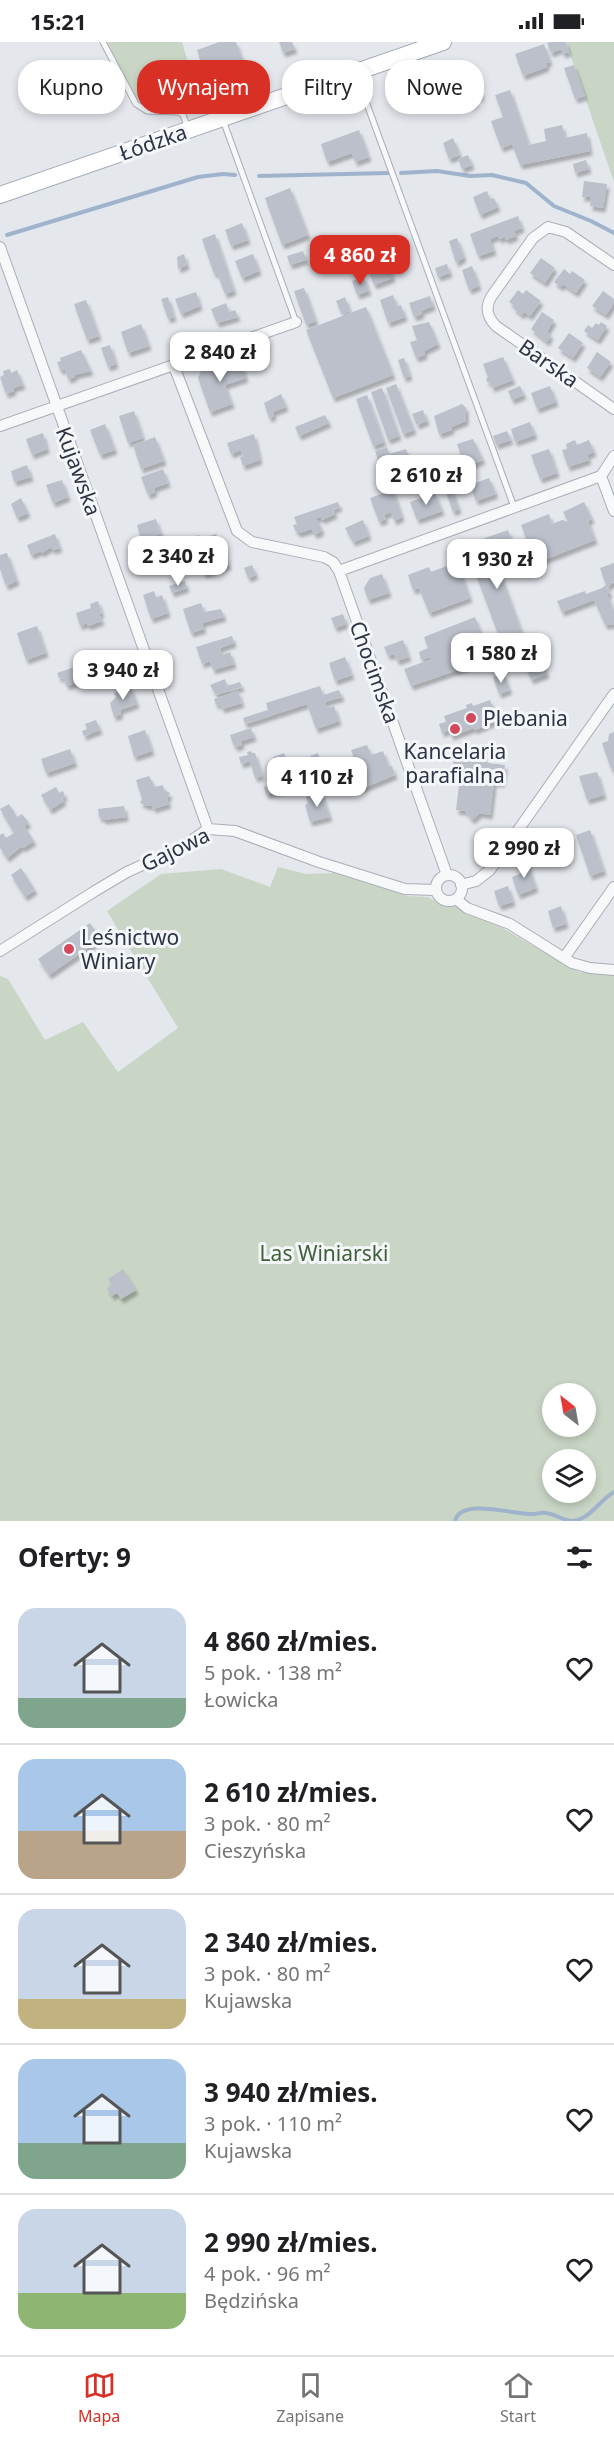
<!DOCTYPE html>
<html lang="pl">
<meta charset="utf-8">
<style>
:root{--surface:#fff;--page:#f6f6f6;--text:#202124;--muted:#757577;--line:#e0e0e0;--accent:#d93025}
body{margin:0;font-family:"Noto Sans",sans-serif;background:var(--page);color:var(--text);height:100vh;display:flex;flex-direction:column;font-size:22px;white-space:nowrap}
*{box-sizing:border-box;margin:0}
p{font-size:20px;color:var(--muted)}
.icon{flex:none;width:33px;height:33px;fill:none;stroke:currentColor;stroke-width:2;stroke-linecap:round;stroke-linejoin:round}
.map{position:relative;height:1479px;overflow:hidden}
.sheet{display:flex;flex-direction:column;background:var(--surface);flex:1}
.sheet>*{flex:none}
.banner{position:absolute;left:18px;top:18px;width:579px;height:54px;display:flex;gap:12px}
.needle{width:39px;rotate:329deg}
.tools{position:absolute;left:542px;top:1341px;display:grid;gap:12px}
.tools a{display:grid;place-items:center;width:54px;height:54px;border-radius:50%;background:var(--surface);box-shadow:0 3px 9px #0003;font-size:30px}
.price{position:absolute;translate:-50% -51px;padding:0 14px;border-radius:12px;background:#fff;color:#222;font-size:20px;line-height:39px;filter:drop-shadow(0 2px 3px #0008)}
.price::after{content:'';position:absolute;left:50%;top:36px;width:18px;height:14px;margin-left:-9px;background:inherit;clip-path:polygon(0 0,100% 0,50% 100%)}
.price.current{background:var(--accent);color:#fff}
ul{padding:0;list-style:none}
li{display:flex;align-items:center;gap:18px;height:150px;padding:0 18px}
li+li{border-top:2px solid var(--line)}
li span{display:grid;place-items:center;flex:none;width:168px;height:120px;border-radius:18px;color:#555}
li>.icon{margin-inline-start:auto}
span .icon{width:72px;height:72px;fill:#fffc;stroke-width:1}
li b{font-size:26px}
h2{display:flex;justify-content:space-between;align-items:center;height:72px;padding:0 18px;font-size:26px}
.chip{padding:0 21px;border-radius:24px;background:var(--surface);box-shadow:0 3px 9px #0003;font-size:21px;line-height:54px}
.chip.current{background:var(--accent);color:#fff}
.status{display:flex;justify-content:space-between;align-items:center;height:42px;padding:0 30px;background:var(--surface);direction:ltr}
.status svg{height:16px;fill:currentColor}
.tabs{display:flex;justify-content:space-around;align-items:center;height:84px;border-top:2px solid var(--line);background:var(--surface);font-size:16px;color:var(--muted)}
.tabs a{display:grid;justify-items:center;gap:3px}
.tabs .current{color:var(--accent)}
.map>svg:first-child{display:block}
.green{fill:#c9d6c5;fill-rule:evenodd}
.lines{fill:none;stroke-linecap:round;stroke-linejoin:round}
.stream{stroke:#9fb4cc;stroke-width:4}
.building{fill:#bbc0ca;filter:url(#shadow)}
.lane-casing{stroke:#a9aeb7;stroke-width:7}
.street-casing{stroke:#a9aeb7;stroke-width:12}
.primary-casing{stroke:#a3abb8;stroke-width:18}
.lane{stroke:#f7f8fa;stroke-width:5}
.street{stroke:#f7f8fa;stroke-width:10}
.primary{stroke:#fff;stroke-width:16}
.poi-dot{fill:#d1495b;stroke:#f4f6f9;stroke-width:2}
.labels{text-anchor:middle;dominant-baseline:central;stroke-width:6;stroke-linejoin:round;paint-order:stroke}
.street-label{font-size:21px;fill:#2b3445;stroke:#f4f6f9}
.poi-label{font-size:21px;fill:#2b3445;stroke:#f4f6f9;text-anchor:start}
.park-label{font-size:21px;fill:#3f6138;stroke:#f4f6f9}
</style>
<div class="status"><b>15:21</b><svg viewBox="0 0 49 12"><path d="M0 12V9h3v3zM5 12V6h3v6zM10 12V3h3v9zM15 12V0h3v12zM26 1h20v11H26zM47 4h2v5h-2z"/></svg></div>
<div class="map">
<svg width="614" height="1479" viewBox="0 0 614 1479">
<defs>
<filter id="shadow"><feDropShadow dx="2.5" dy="4.5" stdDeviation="1.5" flood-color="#0004"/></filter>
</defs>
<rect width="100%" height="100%" fill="#e4e7ec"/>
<!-- green -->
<path class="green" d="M106,0H182L195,43L183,47L184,56C167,64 152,70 136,56Z
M566,0H614V140Z
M278,825L306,832L334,831L408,854L428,855L441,863L458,865L467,871L492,880L579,930L614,933V1479H0V934L8,937L45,998L83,980L118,1030L178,986L107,869L161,832L221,827L270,845ZM552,1352H585V1384H552ZM552,1418H585V1450H552Z"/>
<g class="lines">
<!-- stream -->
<path class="stream" d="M401,131L437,129L470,134L492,133L526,141L554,164L591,179L614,191
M259,134L389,131
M7,193L198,135L223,132L235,133
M455,1479C461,1455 514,1473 533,1472C537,1472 541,1470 546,1471C556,1472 563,1479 573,1479C590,1477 600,1458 614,1450"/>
</g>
<!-- building -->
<path class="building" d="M219,0H236L242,17L204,30L197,8Z
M279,0H292L295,7L283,11Z
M550,0H566L569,10L563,12L561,7L551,11L547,1Z
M544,2L550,20L546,21L547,25L523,34L515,12Z
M574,23L585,54L575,57L564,26Z
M477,40L482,54L475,57L476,61L469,64L462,46Z
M510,48L529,103L546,99L544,87L562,83L565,96L587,91L590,109L520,123L512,102L501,106L491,79L503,75L495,53Z
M359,88L369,115L355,120L352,111L327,120L321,102Z
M453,96L460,113L449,117L443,101Z
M468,113L472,123L462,127L458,117Z
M586,118L589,127L575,131L573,122Z
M584,139L607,142L603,166L590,164L591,155H582Z
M290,146L308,193L282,203L265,156Z
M487,149L490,157L494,156L498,165L480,173L473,155Z
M518,174L522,186L514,189L516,194L506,198L505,195L499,197L498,194L490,197L494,209L478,214L470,192Z
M242,181L248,198L231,204L225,188Z
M215,192L234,249L225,252L217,231L214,232L202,197Z
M457,196L464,215L456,221L449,199Z
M340,197L346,216L329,222L323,202Z
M303,209L306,218L290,223L287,214Z
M184,212L187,223L178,227L177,215Z
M253,212L259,229L242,236L235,219Z
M541,216L555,226L545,241L530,231Z
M387,218L393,236L374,243L367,225Z
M447,222L450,231L438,235L435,226Z
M472,224L479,244L469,248L462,228Z
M564,227L570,232L572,229L585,238L576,251L563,242L561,245L554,240Z
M364,235L369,249L357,253L352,239Z
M304,246L316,279L306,283L294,249Z
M518,248L523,252L526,248L541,259L530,274L524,270L522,273L513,266L515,264L509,260Z
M603,249L614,257V261L606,273L592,264Z
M196,250L200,264L181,272L175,257Z
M393,253L397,265L401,263L405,275L388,281L380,258Z
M430,254L433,264L421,269L422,272L414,275L409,261Z
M168,255L174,275L168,277L161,257Z
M345,255L350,269L342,273L336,259Z
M86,258L99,294L87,298L74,262Z
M226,261L229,270L235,268L238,275L217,281L211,267Z
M366,265L393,333L333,356L306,288Z
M542,270L554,278L547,290L551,293L547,300L531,287Z
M429,280L438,302L424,309L425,313L416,316L410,300L417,298L412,284Z
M601,280L607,284L598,298L584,289L588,283L592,286L596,281L599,283Z
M141,282L149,304L128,311L121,290Z
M569,291L583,301L573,316L558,306Z
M110,303L116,322L108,325L101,306Z
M81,308L91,329L74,333L75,335L68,337L65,327L60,328L57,320L61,319L60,316Z
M597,310L611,320L600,335L587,326Z
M239,315L246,336L225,343L232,362L210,370L198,336L201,329Z
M503,315L513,338L492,346L490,340H487L486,337L488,335L483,322Z
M404,316L410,334L404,336L398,318Z
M10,327L11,331L17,328L23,343L13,346L14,349L6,352L0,335L4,333L3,329Z
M396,342L414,388L403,392L386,346Z
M520,344L524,353L512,358L508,349Z
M550,344L556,360L537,367L531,351Z
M382,346L399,394L388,398L371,350Z
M281,352L286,365L273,370L274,374L269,376L264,361Z
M367,353L384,400L373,404L356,357Z
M462,362L466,366V379L451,385L452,388L439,392L434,374Z
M423,368L427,379L417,383L412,372Z
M134,369L143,396L128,401L119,374Z
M325,373L329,381L299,394L295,385Z
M530,380L535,393L515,400L511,387Z
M105,382L115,408L100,413L90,388Z
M507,389L511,398L496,403L493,394Z
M43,391L47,407L32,413L26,397Z
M254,392L260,418L243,424L240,415L243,414L241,408L231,412L227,401Z
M155,395L164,419L141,427L133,403Z
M473,397L483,418L465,425L457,402Z
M575,398L577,403L589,398L594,410L587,413L589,418L568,425L562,408L567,407L566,402Z
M387,405L389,412L406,407L410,417L381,427L375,409Z
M549,407L557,431L540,437L531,413Z
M27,423L31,435L14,440L11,429Z
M163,427L168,441L154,446L155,450L148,453L141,435Z
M489,436L496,452L476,459L470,443Z
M62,438L68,455L53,461L46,443Z
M451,445L459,467L453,470L445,447Z
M393,448L402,475L394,479L391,470L384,473L386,477L379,480L370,456Z
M435,451L442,469L417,478L410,460Z
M21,456L28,471L17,476L11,462Z
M338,460L340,465L333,467L335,472L322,478L321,475L316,476L322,488L319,491L314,492L312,487L299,491L295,488L293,483L297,482L294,475Z
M584,460L592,477L588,479L595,498L541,519L536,506L531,509L521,483L549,472L552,482L562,478L568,480L563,470Z
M156,477L161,492L141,498L137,483Z
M363,478L369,494L353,500L345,486Z
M508,488L514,504L493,512L527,604L525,607L506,614L465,503Z
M55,492L60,506L53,508L51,505L42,511L41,509L31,513L27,503Z
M216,492L229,523L204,532L191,496L199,493L201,497Z
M7,511L17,539L6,544L0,527V513Z
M457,520L470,556L429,571L419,546L413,548L408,533L429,525L431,530Z
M614,521V540L607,545L610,552H607L614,570V582L605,583L594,558L562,570L557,559L585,549L586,552L602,546L606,543L600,526Z
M252,523L256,533L248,536L244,526Z
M382,532L389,551L368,558L364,546L370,536Z
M185,539L187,546L172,551L169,544Z
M154,549L156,556L162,553L168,571L151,577L143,553Z
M98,559L102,571L99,572L102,579L88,584L87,581L80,584L76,571L91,566L90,562Z
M201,561L204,570L221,567L224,575L202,581L204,587L191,591L183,567Z
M343,572L346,582L335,586L331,576Z
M475,575L483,596L492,593L503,625L494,629L490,617L411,644L404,627L432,617L431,615L421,618L419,610L428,606L424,595Z
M37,584L46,611L26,618L17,591Z
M232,594L234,601L220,606L222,613L230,610L234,622L213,628L210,619L202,622L196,605Z
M403,598L409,615L397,619L394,612L388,614L384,605Z
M345,615L352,633L335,639L329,621Z
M536,615L537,618L541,616L547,632L531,638L525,622L528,621V618Z
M92,619L97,633L90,635L89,631L74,637L75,641L67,644L62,635L59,636L57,631Z
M503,631L510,648L499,652L493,635Z
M225,637L227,644L240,640L242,645L216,653L210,643Z
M320,644L323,653L339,648L342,655L325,660L327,666L334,664L339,679L316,687L307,662L245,682L243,676L268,668L266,661Z
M131,645L137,662L120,668L121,672L114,675L110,661L116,655L114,651Z
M238,649L242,661L222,667L220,662L216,663L214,657Z
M490,658L498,678L475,688L474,686L451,694L449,688L442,691L439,682L446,680L444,674L467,666L466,663L472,661L473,664Z
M96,678L100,688L84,694L82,689L87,687L85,682Z
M251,686L254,695L241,699L242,703L236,705L233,702L230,693Z
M145,688L152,709L134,715L128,694Z
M614,690V726L611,727L602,701L608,699L609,692Z
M367,703L371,713L383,709L389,725L392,724L395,733L361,747L356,732L351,734L347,722L355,719L351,708Z
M70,707L75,721L46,731L41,717Z
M251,709L252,711H255L262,734L255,736L250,719L241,722L239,715L248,713L247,710Z
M284,711L293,736L301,733L304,741L266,753L264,745L282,739L273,715Z
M318,711L329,739L320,743L310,714Z
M481,711L488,721L505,723L502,741L494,740L490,773L480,771L472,778L465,769L456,768L460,735L452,734L454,716L471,719Z
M597,730L604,753L587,758L579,734Z
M149,734L155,745L163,743L164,748L170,751L167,757L169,762L153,767L152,763L148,764L140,761L142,757L136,738Z
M56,745L59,751L63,749L65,754L62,756L64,759L50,768L41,753Z
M321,750L330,775L310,780L305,763L308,761L306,755Z
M9,762L17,775L22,772L29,781L24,784L34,799L23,806L22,804L7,816L0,806V793L3,791L6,796L14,791L0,767Z
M124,764L126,775L103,778V775L99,776L98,767Z
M590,788L604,829L590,834L576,793Z
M550,793L556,812L539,818L535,805L542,803L540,797Z
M526,817L536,846L518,853L512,835L523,831L519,819Z
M21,826L35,848L25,855L11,833Z
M508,844L513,860L499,864L494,849Z
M561,864L566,882L553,886L548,869Z
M90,881L101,897L49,933L38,917Z
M123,1227L136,1248L121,1257L117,1251L112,1254L107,1246L112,1243L108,1237Z"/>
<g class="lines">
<!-- lane casing -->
<g class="lane-casing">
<path id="lane" d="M103,0L136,62L147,69L179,70L183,73L188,86
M356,32L514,465
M223,78L296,280"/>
</g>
<!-- street casing -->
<g class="street-casing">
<path id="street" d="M0,205L208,787
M614,223L566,190L548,185L533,196L491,255C485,266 487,275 496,284L614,367
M174,324L237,489L252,500L324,515L333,520L339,529L447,833
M0,384L296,280
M601,434L614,469
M601,434L614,414
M339,529L601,434
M436 846a13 13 0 1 1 26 0a13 13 0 1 1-26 0Z
M461,843L476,839L490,828L614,652
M456,857L467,866L510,882L572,921L590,926L614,928
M0,909L95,849L127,830L182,805L208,787L235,789L319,820L405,847L435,848
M564,916L614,845"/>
</g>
<!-- primary casing -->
<g class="primary-casing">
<path id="primary" d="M0,153L443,0"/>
</g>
<!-- lane -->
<use href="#lane" class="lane"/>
<!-- street -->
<use href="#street" class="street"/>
<!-- primary -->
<use href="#primary" class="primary"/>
</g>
<!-- markers -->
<g class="poi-dot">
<circle cx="471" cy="676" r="6"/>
<circle cx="455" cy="687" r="6"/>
<circle cx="69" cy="907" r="6"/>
</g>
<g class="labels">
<!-- street labels -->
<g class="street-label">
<text transform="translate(153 100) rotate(-19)">Łódzka</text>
<text transform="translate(549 321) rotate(35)">Barska</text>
<text transform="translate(79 429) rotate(70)">Kujawska</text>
<text transform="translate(375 630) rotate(70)">Chocimska</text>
<text transform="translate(175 807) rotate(-26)">Gajowa</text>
</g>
<!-- poi labels -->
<g class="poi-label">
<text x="483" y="676">Plebania</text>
<text x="455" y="709" text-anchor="middle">Kancelaria<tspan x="455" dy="24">parafialna</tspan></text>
<text x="81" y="895">Leśnictwo<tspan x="81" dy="24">Winiary</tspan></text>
</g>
<!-- park labels -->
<g class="park-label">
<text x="324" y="1211">Las Winiarski</text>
</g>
</g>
</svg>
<div class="tools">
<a><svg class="needle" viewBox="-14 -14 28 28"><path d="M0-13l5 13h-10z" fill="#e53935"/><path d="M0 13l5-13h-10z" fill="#757577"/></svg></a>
<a><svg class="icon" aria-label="layers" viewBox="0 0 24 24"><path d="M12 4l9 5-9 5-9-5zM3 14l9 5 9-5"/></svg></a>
</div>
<b class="price current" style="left:360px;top:244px">4 860 zł</b>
<b class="price" style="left:220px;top:341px">2 840 zł</b>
<b class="price" style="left:426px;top:464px">2 610 zł</b>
<b class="price" style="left:178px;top:545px">2 340 zł</b>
<b class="price" style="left:497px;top:548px">1 930 zł</b>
<b class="price" style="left:501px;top:642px">1 580 zł</b>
<b class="price" style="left:123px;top:659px">3 940 zł</b>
<b class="price" style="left:317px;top:766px">4 110 zł</b>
<b class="price" style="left:524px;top:837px">2 990 zł</b>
<div class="banner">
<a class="chip">Kupno</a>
<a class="chip current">Wynajem</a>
<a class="chip">Filtry</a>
<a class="chip">Nowe</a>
</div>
</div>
<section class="sheet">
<h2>Oferty: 9<svg class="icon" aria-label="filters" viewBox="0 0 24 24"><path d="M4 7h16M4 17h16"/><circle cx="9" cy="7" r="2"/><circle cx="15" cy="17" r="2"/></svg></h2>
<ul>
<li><span style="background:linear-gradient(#c9d6e8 75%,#7fa58c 0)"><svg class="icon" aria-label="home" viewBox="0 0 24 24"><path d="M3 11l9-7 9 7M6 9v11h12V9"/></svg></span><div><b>4 860 zł/mies.</b><p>5 pok. · 138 m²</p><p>Łowicka</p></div><svg class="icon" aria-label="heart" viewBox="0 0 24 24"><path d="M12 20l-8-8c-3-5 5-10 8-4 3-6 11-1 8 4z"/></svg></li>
<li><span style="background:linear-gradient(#a9c7e8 60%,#b9a48a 0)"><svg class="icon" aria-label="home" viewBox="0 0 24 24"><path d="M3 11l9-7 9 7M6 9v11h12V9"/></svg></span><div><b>2 610 zł/mies.</b><p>3 pok. · 80 m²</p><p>Cieszyńska</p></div><svg class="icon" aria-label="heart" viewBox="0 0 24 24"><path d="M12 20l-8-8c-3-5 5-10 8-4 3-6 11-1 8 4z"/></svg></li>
<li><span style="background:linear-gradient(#c9d6e8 75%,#c2b280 0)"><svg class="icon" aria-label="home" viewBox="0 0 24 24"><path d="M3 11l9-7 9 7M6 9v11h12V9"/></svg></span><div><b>2 340 zł/mies.</b><p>3 pok. · 80 m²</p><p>Kujawska</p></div><svg class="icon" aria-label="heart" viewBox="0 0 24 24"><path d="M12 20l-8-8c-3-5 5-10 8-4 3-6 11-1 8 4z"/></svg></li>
<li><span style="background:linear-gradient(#a9c7e8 70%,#7fa58c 0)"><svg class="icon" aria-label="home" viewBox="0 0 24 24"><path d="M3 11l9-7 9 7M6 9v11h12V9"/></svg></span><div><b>3 940 zł/mies.</b><p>3 pok. · 110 m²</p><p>Kujawska</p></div><svg class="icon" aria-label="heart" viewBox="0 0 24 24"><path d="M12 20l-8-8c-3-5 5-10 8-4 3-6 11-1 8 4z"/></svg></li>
<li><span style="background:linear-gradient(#c9d6e8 70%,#8fb573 0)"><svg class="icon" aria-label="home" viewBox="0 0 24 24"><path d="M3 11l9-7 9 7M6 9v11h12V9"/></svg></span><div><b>2 990 zł/mies.</b><p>4 pok. · 96 m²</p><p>Będzińska</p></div><svg class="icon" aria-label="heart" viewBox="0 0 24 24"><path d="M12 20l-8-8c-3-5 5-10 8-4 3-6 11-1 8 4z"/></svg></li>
</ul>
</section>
<nav class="tabs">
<a class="current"><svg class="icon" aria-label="map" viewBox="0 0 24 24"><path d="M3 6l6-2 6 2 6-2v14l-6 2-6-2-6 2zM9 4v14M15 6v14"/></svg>Mapa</a>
<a><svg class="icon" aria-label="saved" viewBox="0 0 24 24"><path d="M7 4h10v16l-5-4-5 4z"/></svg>Zapisane</a>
<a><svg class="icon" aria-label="home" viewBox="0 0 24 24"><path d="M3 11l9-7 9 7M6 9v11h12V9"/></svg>Start</a>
</nav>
